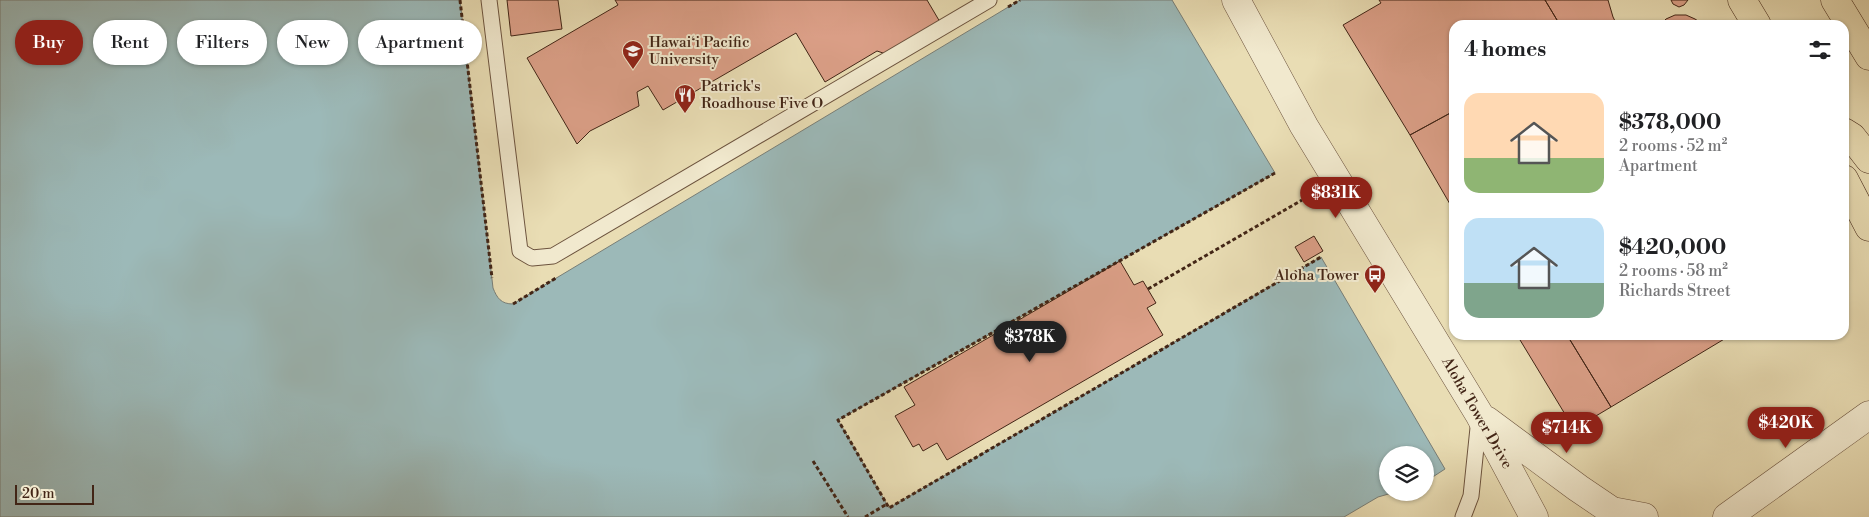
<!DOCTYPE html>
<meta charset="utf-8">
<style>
:root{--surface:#fff;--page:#f6f6f6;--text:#202124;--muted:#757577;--accent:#8f2418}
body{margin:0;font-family:"Libre Bodoni",serif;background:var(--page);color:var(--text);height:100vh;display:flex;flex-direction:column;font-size:19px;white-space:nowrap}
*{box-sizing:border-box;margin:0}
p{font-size:16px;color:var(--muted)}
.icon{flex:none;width:28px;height:28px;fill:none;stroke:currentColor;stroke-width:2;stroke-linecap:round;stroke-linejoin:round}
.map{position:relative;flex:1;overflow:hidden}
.sheet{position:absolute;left:1449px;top:20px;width:400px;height:320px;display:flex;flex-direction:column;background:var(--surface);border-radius:15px;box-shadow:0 1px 4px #0004}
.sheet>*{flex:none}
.top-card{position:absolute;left:15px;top:20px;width:475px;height:45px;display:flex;gap:10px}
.fabs{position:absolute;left:1379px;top:446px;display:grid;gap:10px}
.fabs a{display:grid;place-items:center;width:55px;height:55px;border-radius:50%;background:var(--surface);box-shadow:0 1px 4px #0004;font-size:25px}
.scale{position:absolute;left:15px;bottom:12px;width:79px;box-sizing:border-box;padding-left:5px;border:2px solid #422516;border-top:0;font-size:14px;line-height:18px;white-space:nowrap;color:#422516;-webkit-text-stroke:4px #f1e9ce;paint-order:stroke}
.price{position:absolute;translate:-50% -42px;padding:0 11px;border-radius:18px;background:var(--accent);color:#fff;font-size:16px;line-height:32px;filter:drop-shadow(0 1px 2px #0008)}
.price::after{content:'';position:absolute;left:50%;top:30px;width:15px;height:11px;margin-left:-8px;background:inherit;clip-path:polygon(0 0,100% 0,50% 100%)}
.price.selected{background:#222;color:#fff}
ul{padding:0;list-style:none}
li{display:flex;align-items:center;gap:15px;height:125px;padding:0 15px}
li span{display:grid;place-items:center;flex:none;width:140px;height:100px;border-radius:15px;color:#555}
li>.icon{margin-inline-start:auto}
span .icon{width:60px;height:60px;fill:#fffc;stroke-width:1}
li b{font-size:21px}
h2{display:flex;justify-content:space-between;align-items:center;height:60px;padding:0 15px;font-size:21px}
.pill{padding:0 18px;border-radius:22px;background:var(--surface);box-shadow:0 1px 4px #0004;font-size:18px;line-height:45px}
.pill.selected{background:var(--accent);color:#fff}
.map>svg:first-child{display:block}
.water{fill:#9cb9b8;stroke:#787e77}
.building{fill:#db9f87;stroke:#422516}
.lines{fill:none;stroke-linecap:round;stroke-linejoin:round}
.lane-casing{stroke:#6c533e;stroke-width:17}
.street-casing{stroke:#6c533e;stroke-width:29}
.primary-casing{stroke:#422516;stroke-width:29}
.path{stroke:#422516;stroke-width:3;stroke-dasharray:4 2.5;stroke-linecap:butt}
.lane{stroke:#f1e9ce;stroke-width:15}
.street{stroke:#f1e9ce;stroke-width:28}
.primary{stroke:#e9ddb4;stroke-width:28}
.labels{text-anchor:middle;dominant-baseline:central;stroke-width:4;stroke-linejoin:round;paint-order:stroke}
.poi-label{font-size:15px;fill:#422516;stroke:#f1e9ce;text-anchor:start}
.street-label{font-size:15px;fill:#422516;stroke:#f1e9ce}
</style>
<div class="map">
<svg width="1869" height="517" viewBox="0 0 1869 517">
<rect width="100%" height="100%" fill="#e9ddb4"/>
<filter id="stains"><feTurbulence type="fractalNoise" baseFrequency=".004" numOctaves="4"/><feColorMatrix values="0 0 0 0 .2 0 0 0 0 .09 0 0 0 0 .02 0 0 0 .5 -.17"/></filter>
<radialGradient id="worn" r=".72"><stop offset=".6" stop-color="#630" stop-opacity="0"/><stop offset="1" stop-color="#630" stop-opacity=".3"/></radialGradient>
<!-- water -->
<path class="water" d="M0,0H460L493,288C497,298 501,304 513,304L1020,0H1172L1275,173L838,420L889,508L1321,257L1445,469L1425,482V455H1388V492L1392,493L1378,497L1344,517H0Z"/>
<!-- building -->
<path class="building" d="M507,0H558L562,29L511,36Z
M615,0H927L940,22L886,54L877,51L825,82L796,33L663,110L648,86L637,92L639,106L590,131L577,144L527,58L618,5Z
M1379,0H1545L1560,25H1454V111L1410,135L1343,25L1381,3Z
M1545,0H1608L1613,17L1617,25H1560Z
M1671,0H1688L1684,5L1679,7L1673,4Z
M1675,15H1686L1695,19L1704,25H1660L1666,19Z
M1454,111V211L1410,135Z
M1314,236L1323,251L1304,262L1295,247Z
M1120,261L1134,285L1143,281L1156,303L1147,308L1163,335L947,460L937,443L923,451L919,444L913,447L895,416L915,405L904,387Z
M1517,335H1567L1611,407L1574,429Z
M1567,335H1724L1726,338L1611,407Z"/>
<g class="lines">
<!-- lane casing -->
<g class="lane-casing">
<path id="lane" d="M489,0L520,251L532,258L553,256L989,0
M1463,517L1471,496L1479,418"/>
</g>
<!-- street casing -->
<g class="street-casing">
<path id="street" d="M1236,0L1304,126L1479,414L1534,517
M1486,420L1578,488L1612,511L1644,517
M1727,517L1869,415"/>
</g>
<!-- primary casing -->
<g class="primary-casing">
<path id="primary" d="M1742,0L1757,25
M1835,0L1869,56
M1844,132L1852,137L1869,159
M1844,179L1869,227"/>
</g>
<!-- path -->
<path class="path" d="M460,0L492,278
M1008,7L1020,0
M1275,173L838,420L889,508L1321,257
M1148,289L1302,200
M513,304L556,278
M813,461L848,517
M865,517L887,504"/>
<!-- lane -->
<use href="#lane" class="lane"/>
<!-- street -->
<use href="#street" class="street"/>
<!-- primary -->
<use href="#primary" class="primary"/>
</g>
<!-- icons -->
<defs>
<g id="school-pin" transform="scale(1.125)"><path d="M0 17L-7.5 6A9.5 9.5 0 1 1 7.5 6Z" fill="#8f2418" stroke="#f1e9ce"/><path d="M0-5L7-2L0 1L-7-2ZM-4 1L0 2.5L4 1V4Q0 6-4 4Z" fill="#fff"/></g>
<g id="restaurant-pin" transform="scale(1.125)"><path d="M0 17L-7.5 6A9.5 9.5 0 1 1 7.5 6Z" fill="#8f2418" stroke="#f1e9ce"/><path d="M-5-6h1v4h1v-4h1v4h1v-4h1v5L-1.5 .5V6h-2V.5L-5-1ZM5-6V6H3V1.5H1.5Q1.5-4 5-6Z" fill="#fff"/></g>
<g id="bus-pin" transform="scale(1.125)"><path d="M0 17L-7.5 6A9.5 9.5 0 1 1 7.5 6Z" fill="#8f2418" stroke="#f1e9ce"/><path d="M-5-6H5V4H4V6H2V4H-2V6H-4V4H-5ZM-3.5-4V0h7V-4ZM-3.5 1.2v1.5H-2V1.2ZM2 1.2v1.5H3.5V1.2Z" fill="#fff"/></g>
</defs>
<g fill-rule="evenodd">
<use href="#school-pin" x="633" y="51"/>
<use href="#restaurant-pin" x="685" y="95"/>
<use href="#bus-pin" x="1375" y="275"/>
</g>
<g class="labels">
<!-- poi labels -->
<g class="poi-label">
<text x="649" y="42">Hawai‘i Pacific<tspan x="649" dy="17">University</tspan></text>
<text x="701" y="86">Patrick's<tspan x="701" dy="17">Roadhouse Five O</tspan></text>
<text x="1359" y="275" text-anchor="end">Aloha Tower</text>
</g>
<!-- street labels -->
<g class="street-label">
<text transform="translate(1477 413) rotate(60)">Aloha Tower Drive</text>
</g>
</g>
<rect width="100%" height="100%" filter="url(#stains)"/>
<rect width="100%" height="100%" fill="url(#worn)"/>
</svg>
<div class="fabs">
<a><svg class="icon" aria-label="layers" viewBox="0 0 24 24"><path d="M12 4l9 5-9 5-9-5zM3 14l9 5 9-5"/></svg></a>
</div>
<div class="scale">20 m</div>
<b class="price" style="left:1336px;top:219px">$831K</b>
<b class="price selected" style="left:1030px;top:363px">$378K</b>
<b class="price" style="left:1786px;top:449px">$420K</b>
<b class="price" style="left:1567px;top:454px">$714K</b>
<div class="top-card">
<a class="pill selected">Buy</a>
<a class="pill">Rent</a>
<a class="pill">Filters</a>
<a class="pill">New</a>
<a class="pill">Apartment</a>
</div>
<section class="sheet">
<h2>4 homes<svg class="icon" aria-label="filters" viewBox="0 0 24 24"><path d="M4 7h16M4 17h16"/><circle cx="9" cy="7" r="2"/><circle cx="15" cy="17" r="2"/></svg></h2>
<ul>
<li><span style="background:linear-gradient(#ffd9b3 65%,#8fb573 0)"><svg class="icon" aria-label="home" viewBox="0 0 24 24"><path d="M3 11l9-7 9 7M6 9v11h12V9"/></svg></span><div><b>$378,000</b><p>2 rooms · 52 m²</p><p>Apartment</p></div></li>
<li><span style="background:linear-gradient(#bfe0f5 65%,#7fa58c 0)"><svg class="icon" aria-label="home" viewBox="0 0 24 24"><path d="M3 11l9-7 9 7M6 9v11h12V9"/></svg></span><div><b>$420,000</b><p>2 rooms · 58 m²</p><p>Richards Street</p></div></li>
</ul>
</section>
</div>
